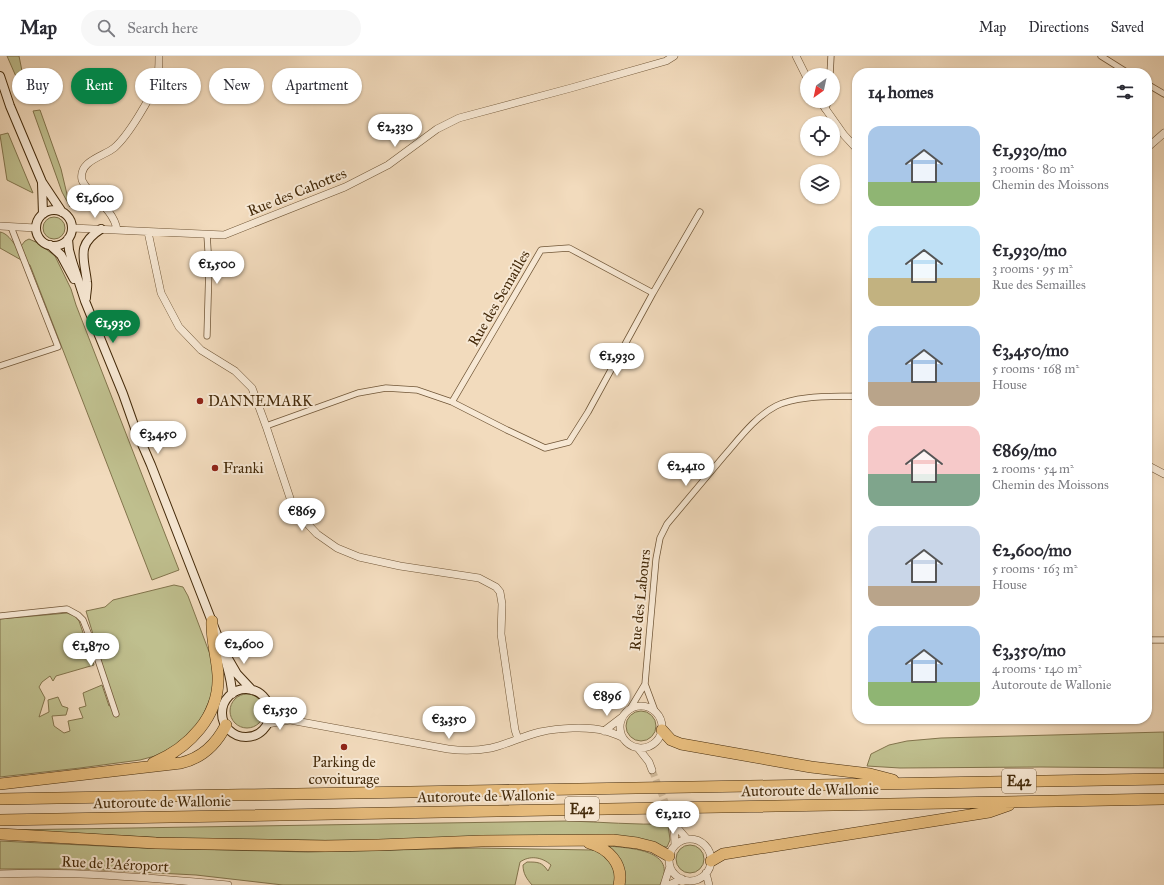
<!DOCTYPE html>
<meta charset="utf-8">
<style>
:root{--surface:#fff;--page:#f7f7f7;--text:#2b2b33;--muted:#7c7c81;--line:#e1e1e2;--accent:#0b8043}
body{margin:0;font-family:"IM FELL Great Primer",serif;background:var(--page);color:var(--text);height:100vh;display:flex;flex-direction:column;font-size:15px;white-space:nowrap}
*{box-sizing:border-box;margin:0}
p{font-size:13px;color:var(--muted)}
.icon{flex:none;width:22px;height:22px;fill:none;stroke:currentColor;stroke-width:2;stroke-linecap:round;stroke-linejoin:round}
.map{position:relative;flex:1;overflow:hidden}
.details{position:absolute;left:852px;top:12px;width:300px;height:656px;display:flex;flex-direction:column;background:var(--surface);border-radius:16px;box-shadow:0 1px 3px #0004}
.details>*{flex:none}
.guide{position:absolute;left:12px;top:12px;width:380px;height:36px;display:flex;gap:8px}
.needle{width:26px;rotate:213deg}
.controls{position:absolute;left:800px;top:12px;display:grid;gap:8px}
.controls a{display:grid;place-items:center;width:40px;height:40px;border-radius:50%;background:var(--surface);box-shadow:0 1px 3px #0004;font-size:20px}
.price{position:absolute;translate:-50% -34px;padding:0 9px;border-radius:14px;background:#fff;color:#222;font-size:13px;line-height:26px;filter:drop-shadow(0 1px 2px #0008)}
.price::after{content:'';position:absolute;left:50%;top:24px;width:12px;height:9px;margin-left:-6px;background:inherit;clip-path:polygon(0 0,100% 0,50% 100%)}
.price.on{background:var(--accent);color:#fff}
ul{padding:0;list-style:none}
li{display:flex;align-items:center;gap:12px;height:100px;padding:0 16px}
li span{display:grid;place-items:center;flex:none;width:112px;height:80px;border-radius:12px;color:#555}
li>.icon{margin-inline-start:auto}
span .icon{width:48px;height:48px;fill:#fffc;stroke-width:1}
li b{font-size:17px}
h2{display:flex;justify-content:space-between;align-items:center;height:48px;padding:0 16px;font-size:17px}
.pill{padding:0 14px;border-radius:18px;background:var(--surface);box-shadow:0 1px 3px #0004;font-size:14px;line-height:36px}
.pill.on{background:var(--accent);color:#fff}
header{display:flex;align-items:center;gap:24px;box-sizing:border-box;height:56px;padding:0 20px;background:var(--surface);border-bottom:1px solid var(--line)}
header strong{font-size:19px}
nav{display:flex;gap:22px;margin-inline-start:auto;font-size:14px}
.search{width:280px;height:36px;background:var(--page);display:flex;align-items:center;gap:10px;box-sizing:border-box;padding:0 14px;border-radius:22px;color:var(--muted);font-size:15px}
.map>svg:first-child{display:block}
.green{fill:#bfbf8e;stroke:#82744c}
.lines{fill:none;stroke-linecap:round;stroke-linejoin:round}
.tertiary-tunnel{stroke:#cfb899;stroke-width:7;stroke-dasharray:7 3.5;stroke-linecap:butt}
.minor-casing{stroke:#705637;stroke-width:7}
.tertiary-casing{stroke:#705637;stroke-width:8}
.secondary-casing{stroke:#442a0a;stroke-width:10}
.motorway-casing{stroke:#442a0a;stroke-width:12}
.minor{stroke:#f7e8d4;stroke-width:5.5}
.tertiary{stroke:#f7e8d4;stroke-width:7}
.secondary{stroke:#f7e8d4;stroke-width:8}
.motorway{stroke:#e9be7e;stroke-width:11}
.poi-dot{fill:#8f2418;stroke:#f7e8d4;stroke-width:1.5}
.labels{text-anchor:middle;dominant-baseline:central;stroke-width:4;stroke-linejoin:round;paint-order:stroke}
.shield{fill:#f7e8d4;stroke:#7a6347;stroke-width:1}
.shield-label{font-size:14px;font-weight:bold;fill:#442a0a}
.street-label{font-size:15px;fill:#442a0a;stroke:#f7e8d4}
.poi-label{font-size:15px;fill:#442a0a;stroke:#f7e8d4;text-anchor:start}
</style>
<header>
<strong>Map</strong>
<div class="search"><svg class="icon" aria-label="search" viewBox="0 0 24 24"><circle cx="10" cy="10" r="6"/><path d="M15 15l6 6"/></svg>Search here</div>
<nav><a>Map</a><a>Directions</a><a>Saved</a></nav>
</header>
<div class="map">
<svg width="1164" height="829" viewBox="0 0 1164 829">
<rect width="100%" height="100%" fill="#f2dbbd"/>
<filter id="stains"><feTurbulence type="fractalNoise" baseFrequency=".005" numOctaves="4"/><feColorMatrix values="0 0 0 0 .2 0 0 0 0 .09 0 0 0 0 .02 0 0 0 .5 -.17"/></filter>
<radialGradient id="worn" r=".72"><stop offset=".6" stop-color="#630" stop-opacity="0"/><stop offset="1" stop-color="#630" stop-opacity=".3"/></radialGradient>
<!-- green -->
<path class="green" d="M7,0H19L25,30L21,32Z
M40,54L61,113L70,151L62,136L33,55Z
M8,77L33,137L7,124L0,79Z
M43 172a11 11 0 1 1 22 0a11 11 0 1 1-22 0Z
M0,176C7,177 12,185 16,190H21L25,185L29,183L38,187L55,200L71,233L76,249L179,514L152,524L30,209L0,192Z
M174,529L183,531L188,540L214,609L215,631L198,671L181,687L155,700L140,704L80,712L0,721V563L67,557L75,560L79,565L94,609L56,620L53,625L50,620L42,626L39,631L45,642L39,661L49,656L48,644L58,641L62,650L68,652L66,659L52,660L54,670L64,677L70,675L68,665L83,662L79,652L86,650L83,637L102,629L109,650L114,648L86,555L105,551L113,544Z
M230 655a17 17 0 1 1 34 0a17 17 0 1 1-34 0Z
M626 670a15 15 0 1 1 30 0a15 15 0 1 1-30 0Z
M1164,676V712L1041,711L900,712L867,710L871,698L889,689L907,685L941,682Z
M569,765C602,766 635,769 668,768L670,784L667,791L393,785L187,783L7,774Z
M0,785L143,792L308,796L477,792L592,794C610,797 616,812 615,829H532C527,823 523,818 523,809L527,806C538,806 542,806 548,815L551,809C542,801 530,799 520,806L515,829H283L196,819L138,816L85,813H0Z
M676 803a14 14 0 1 1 28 0a14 14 0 1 1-28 0Z
M608,790C630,792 679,794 660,829H623L615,797Z"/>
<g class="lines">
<!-- tertiary-tunnel -->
<path class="tertiary-tunnel" d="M652,714L674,768"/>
<!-- minor casing -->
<g class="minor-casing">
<path id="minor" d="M1101,0L1128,17
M830,19L831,0
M1147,28L1164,38
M825,53L829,45
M653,237L700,156
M207,280L209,210L207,179
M0,310L58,291L11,171
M266,370L358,337L386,332L417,334L452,346L507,374L545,392L569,386L588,356L653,237L569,192L541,194L452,346
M0,560L67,553L78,559L83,564L94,592L116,658
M1147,584H1164
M630,653L645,628
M655,655L645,628L646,616L656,503L660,482L667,468C686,445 705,423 724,400C739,383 755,361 776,350C798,339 832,341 857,340"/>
</g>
<!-- tertiary casing -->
<g class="tertiary-casing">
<path id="tertiary" d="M796,0L807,22
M820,45L844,79L857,93
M1147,92L1164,77
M0,170L36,172
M72,172L224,179L345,131L388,109L437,73L459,62L571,32L666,5L674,0
M117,174C115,159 101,147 91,137C88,133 84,129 82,124C78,105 104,100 114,92C128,80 151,42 157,24C159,17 159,8 159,0
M148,176L161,237L179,271L201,294L235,315L252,332L266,370L291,445L302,462L317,478L337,492L359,501L400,510L479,522L496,531L500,536L502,548L501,578L515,674L518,683
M1147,409L1164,418
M620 671a21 21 0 1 1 42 0a21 21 0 1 1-42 0Z
M269,650L290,664L448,693C462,695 476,695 491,692C508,688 523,680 540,676C558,672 588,670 605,675C611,676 617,679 622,681
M267,668L290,664
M604,675L621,662
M638,692L649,706L652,714
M674,768L675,789
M674,768L687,783
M669 804a21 21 0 1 1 42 0a21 21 0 1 1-42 0Z
M706,817L709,829
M0,818C76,815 152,822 228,829
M664,829L670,810
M669,829L682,823"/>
</g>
<!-- secondary casing -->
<g class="secondary-casing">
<path id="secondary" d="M0,20L10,50L42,126L62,156
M42,127L43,158
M36 172a18 18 0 1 1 36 0a18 18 0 1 1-36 0Z
M68,183L69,194L72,205L85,245L123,338L135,372L151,409L223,594C226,609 232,623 232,638
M50,189L61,199L74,223
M86,242C86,237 88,231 87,226C84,201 76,189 101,173
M226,599L237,618L252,634
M222 657a24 24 0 1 1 48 0a24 24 0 1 1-48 0Z"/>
</g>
<!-- motorway casing -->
<g class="motorway-casing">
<path id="motorway" d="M662,674L671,684L681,688L811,711L870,718L893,724
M153,707C189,692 220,660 218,619C217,601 211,583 212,565
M0,728L181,707C202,702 216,689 226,669
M0,743L1164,723
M0,764L1164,743
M0,778L156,787L325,790L378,789L481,785L613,784L637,787L653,791L669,800
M589,787C608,792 624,808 619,829
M711,805L723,798L989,756L1009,749"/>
</g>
<!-- minor -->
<use href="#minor" class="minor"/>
<!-- tertiary -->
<use href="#tertiary" class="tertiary"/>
<!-- secondary -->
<use href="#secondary" class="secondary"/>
<!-- motorway -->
<use href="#motorway" class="motorway"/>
</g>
<!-- markers -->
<g class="poi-dot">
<circle cx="200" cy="345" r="4"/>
<circle cx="215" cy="412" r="4"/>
<circle cx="344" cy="691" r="4"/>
</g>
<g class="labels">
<!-- shield labels -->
<g class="shield">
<rect x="1002" y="713" width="34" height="24" rx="3"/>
<rect x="565" y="741" width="34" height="24" rx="3"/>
</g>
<g class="shield-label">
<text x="1019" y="725">E42</text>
<text x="582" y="753">E42</text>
</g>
<!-- street labels -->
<g class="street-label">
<text transform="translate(297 136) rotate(-22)">Rue des Cahottes</text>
<text transform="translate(499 242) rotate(-60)">Rue des Semailles</text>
<text transform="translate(640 544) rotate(-84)">Rue des Labours</text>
<text transform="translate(810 734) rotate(-1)">Autoroute de Wallonie</text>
<text transform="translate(486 740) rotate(-1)">Autoroute de Wallonie</text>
<text transform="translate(162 746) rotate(-1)">Autoroute de Wallonie</text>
<text transform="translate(115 808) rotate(3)">Rue de l'Aéroport</text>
</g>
<!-- poi labels -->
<g class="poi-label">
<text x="208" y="345">DANNEMARK</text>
<text x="223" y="412">Franki</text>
<text x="344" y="706" text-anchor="middle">Parking de<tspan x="344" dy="17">covoiturage</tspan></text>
</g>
</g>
<rect width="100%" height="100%" filter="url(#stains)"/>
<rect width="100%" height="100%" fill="url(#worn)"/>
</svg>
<div class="controls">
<a><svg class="needle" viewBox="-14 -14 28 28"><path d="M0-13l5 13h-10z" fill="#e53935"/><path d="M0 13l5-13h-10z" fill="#7c7c81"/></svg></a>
<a><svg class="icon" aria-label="locate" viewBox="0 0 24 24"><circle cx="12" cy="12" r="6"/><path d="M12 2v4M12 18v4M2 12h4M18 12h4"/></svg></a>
<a><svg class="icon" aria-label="layers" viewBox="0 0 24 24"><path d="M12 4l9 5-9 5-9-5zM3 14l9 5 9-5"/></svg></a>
</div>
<b class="price" style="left:395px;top:92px">€2,330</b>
<b class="price" style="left:95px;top:163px">€1,600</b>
<b class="price" style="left:217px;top:229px">€1,500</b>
<b class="price on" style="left:113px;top:288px">€1,930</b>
<b class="price" style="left:617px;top:321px">€1,930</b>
<b class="price" style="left:158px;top:399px">€3,450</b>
<b class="price" style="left:686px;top:431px">€2,410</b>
<b class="price" style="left:302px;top:476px">€869</b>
<b class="price" style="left:244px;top:609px">€2,600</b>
<b class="price" style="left:91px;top:611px">€1,870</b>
<b class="price" style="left:607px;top:661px">€896</b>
<b class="price" style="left:280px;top:675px">€1,530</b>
<b class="price" style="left:449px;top:684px">€3,350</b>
<b class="price" style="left:673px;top:779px">€1,210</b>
<div class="guide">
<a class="pill">Buy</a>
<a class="pill on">Rent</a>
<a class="pill">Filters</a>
<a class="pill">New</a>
<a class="pill">Apartment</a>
</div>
<section class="details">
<h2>14 homes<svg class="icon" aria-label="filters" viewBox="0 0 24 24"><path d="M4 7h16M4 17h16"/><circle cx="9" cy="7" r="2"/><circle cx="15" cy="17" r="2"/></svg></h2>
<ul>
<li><span style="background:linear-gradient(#a9c7e8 70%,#8fb573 0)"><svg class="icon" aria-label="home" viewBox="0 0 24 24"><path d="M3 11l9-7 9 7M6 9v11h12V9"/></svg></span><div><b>€1,930/mo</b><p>3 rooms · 80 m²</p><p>Chemin des Moissons</p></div></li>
<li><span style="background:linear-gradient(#bfe0f5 65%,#c2b280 0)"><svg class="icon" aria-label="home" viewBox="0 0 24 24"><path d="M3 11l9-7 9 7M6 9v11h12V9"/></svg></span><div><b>€1,930/mo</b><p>3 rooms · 95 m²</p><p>Rue des Semailles</p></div></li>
<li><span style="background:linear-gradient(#a9c7e8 70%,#b9a48a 0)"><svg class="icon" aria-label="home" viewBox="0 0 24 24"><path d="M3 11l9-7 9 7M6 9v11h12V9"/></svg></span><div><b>€3,450/mo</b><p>5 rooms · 168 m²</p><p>House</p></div></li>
<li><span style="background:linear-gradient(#f6c9c9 60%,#7fa58c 0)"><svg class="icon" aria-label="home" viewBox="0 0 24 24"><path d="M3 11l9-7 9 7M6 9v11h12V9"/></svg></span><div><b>€869/mo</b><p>2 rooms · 54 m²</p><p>Chemin des Moissons</p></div></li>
<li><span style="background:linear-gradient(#c9d6e8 75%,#b9a48a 0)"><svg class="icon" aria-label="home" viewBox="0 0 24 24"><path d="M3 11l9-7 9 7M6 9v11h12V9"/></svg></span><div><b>€2,600/mo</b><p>5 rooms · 163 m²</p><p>House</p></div></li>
<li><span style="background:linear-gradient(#a9c7e8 70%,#8fb573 0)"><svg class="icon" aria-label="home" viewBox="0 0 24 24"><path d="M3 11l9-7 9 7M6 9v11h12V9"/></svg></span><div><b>€3,350/mo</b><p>4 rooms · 140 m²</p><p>Autoroute de Wallonie</p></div></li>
</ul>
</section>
</div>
